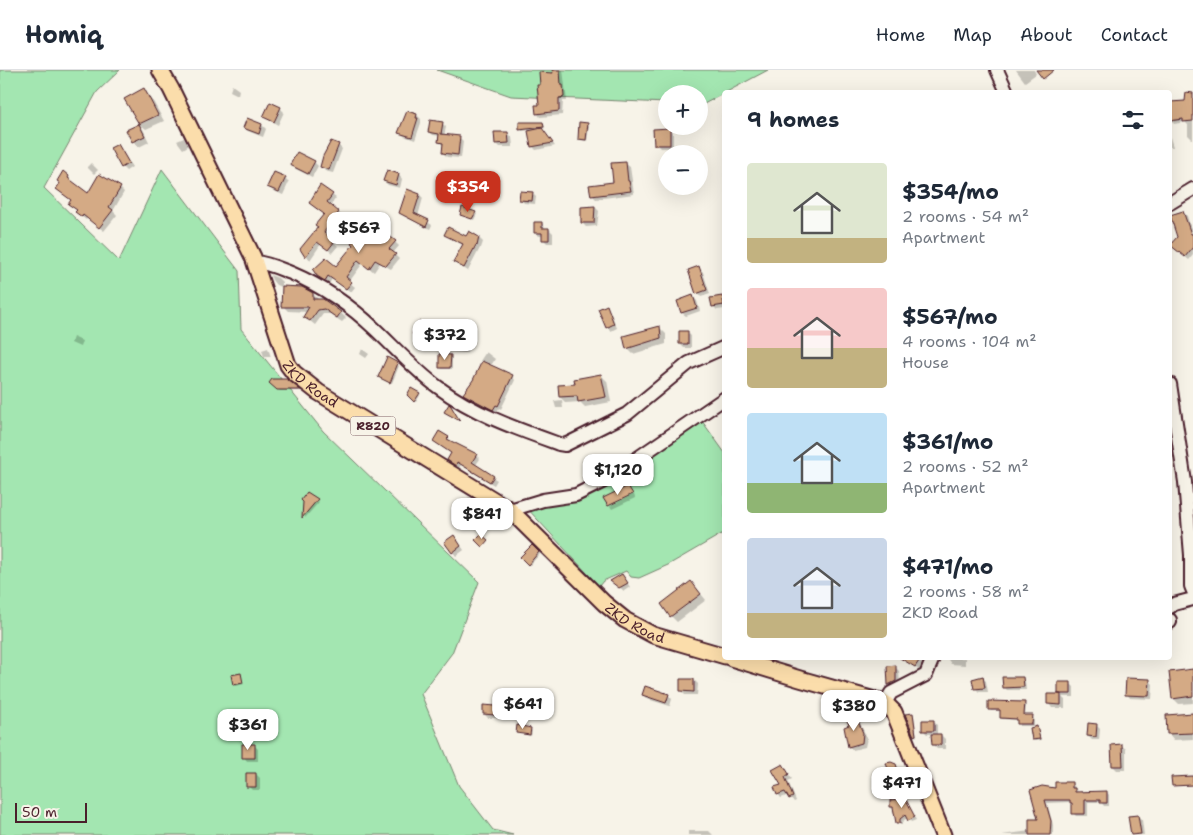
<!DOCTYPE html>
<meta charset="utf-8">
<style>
:root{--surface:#fff;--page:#f2f2f3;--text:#1f2937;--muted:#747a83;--line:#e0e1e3;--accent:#c8321e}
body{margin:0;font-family:"Shantell Sans",sans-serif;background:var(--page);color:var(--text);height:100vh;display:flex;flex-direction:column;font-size:19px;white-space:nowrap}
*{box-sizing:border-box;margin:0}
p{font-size:16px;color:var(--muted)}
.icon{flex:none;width:28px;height:28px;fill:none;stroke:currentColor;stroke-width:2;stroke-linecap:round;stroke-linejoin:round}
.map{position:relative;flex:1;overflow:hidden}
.drawer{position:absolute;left:722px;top:20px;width:450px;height:570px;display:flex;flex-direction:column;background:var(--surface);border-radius:5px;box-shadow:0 5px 20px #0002}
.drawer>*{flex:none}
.buttons{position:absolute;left:658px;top:15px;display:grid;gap:10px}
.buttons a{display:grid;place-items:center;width:50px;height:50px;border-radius:50%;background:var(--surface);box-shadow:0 5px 20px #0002;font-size:25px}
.scale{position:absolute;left:15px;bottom:12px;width:72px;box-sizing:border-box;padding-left:5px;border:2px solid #4a1f2b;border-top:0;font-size:14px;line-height:18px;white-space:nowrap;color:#4a1f2b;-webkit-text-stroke:4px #f7f3e8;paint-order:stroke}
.price{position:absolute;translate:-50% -42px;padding:0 11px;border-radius:10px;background:#fff;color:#222;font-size:16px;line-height:32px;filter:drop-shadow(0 1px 2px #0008)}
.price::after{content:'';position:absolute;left:50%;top:30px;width:15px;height:11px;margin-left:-8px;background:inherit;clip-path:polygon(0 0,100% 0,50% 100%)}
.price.selected{background:var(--accent);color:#fff}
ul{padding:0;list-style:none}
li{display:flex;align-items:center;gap:15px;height:125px;padding:0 25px}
li span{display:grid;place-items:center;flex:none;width:140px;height:100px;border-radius:5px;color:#555}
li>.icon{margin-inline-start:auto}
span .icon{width:60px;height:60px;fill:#fffc;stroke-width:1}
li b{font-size:21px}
h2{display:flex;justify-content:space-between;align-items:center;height:60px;padding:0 25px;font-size:21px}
header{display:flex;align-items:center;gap:30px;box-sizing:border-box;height:70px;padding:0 25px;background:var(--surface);border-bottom:1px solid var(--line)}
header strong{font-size:24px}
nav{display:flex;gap:28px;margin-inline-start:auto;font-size:18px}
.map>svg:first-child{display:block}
.green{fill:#a3e6b1;stroke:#76826e}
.shadow{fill:#0003}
.building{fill:#d4aa85;stroke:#4a1f2b}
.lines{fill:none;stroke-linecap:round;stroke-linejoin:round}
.minor-casing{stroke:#4a1f2b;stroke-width:16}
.major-casing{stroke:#4a1f2b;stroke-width:19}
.minor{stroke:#f7f3e8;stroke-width:12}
.major{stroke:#fbddab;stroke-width:15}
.labels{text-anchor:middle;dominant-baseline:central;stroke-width:4;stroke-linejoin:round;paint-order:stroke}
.shield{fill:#f7f3e8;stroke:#7e5f64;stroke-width:1}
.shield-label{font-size:12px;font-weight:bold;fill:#4a1f2b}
.street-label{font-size:14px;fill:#4a1f2b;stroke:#f7f3e8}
</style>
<header>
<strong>Homiq</strong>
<nav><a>Home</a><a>Map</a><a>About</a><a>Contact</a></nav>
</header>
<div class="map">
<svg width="1193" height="765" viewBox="0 0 1193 765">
<rect width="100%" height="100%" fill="#f7f3e8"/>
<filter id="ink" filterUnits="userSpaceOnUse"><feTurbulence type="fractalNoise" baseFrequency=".02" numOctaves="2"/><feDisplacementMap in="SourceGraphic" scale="10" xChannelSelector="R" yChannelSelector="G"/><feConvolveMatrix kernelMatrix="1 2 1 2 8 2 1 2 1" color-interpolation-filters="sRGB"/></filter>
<g filter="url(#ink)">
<!-- green -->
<path class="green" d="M0,0H120L97,22L44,118L119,191L162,99L239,201L241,259L323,361L479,512L452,583L421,624L459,716L493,760L513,765H0Z
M437,0H768L702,35H699V24H666V33L511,26Z
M702,351L725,383V462L668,495L639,508L631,507L626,501L603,511L599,516L525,436L581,429L630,406L647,390Z"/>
<!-- shadow -->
<path class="shadow" d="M554,0H563L567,31H563L562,45L540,47L537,43L554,4Z
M1016,0H1034L1036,4L1025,12Z
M232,15L239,20L238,25L230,21Z
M144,20L150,26L164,51L146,59L141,55L149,72L139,77L133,71L128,61L140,54L126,29Z
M1193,24V69H1192L1188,65V55L1185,52L1174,54L1171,50L1170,34L1186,32Z
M280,38L284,42L278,55L264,47Z
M408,42L417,45L421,49V53L415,70L404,66L400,62Z
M247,50L262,55L266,59L263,67L248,61L244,58Z
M442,53L446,57L444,66L460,68L463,71L461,88L447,87L443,83L444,76L439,72L440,66L433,65L429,61Z
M543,53L545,58L541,59L555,76L536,80L532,76L529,60L522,61L521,54Z
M587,54L589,56L587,71L581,70L579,69Z
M669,59L673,63V78H660L656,74Z
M508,63L512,67L513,77H500L496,73Z
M1170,67L1173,77H1170Z
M184,68L188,76L183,79L177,71Z
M118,75L132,97L126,101L122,97Z
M338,75L342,79L333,103L325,101L322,97Z
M314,92L318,96L312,107L296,99L292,95Z
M91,93L98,100L94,104L87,97Z
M626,94L630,97L634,124L596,129L592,125L614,113Z
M399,105L402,109L400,118L388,115L384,111Z
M68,107L73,111L71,112L88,125L120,118L124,122L113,141L117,145L104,161L87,148L86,150L81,146L78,141L70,134L72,130L62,123Z
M285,108L289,112L283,125L272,120L268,117Z
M463,108L470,111L468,117L461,113Z
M532,123L536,127L535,134L524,133L520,129Z
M332,125L336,128L330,136L342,146L327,166L338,176L332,183L321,174L310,190L302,179L319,157L325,144L314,137Z
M420,125L423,128L418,146L432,155L430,159L404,146L400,142Z
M595,137L599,141L597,156L586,157L582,153Z
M1183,142L1187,146L1193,165V185L1189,190L1176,179Z
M475,143L477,144L474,150L461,145Z
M542,153L546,159H549L553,163V173H547L543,169V166H539L535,162Z
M446,164L467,168H479L483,172L481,178H480L468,201L454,192L463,175L450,168Z
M395,172L399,176L393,183L399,189L391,199L380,193L374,202L363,193L349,212L355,217L351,222L332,209L329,214L318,206Z
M699,198L703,202L710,224L701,227L698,223Z
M270,205L278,208L282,212V217L276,215L272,210Z
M313,224L318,229L323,230L341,243L346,248L342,252L330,244H323L315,255L305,247L308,242L288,241L283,236Z
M693,227L697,231L700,241L686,246L682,243L678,232Z
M722,227L725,231V239L717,240L713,236Z
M606,237L610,241L617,258L611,261L607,257Z
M425,256L429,260L423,270L414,263Z
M660,258L666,264V274L633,284L627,278Z
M687,262L691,266V278H684L680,274Z
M456,265L460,270H465L468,274L467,283L451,282L448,279Z
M73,267L82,271L80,277L71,273Z
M268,278L271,287H264L262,280Z
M362,279L369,284L366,288L360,284Z
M486,282L495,289L492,294H486L512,306L515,310L501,339L499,338L497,342L468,327L465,324L474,310L483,293L480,291Z
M450,286L452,287V299H442L440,297Z
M388,288L399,296L392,313L379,307Z
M601,305L607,311L611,332L585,337L580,332L566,333L560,327L576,315Z
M286,310L300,321H280L270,313Z
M409,324H419L420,325L416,332Z
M562,330L563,338H556L554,331Z
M448,368L451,372L476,385L480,389L475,396L497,410L494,415L461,395L459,398L448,390L452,383L438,374Z
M308,424L319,432L305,448L304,432Z
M634,424L635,428L612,439L610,436Z
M467,426L477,432L479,434L477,436Z
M457,470L464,480L456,486L453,482Z
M532,477L540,484L530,495L522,487Z
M622,505L630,517L624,521L612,511Z
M697,519L706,530L677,552L671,546Z
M910,588H927L919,600L908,592Z
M947,588H965V595L951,594Z
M888,597H895L899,601L900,615L893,619L889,615Z
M1193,600V633L1179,634L1173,628Z
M240,604L244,614L236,616L234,614Z
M982,608L986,611L988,622H979L975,618Z
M1023,608L1025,611L1026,620H1007L1004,617Z
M694,610L698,614L697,625H685L681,621Z
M1149,610L1153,614L1152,629L1130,628L1127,624Z
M1070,613L1074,617V627H1062L1065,630V638H1052L1049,634V625L1062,626L1059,623Z
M643,625H668L672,629L670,636L647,629Z
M836,630L844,632L848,636V640H840L836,636Z
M1024,633L1026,635L1025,646L1034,648V656H1020L1019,650L1002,649L1001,648V641H991L989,639Z
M495,637L499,641V648H488L484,644Z
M912,644L914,646L917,667L915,665Z
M1193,645V669L1174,670L1168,663Z
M855,647L859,651L867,668L865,677L853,680L849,677L851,655Z
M934,652L937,655V665H941L945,669V679H937L933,675L932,664H927L924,661Z
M1096,655L1100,659L1099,670H1092L1088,666Z
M1037,658L1041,670L1035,671L1033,670Z
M530,659L532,661L531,666L517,662Z
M254,675L258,679V691H247L244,687Z
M1122,676L1126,679V700H1117L1113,696Z
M782,695L792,709L788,711L796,731L794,732L789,725L781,728L778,724L783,715Z
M895,695L899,699L907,722L901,724L905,728L916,750L911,752L908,747L902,752V755H900L891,737L901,731V726L896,721Z
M256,704L260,708V720H252L248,716Z
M1072,713L1078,722H1107L1109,725V736H1104L1101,732H1088V746H1076L1073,743V735L1071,732L1047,733L1053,755V765H1002L1030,761L1039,751L1031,720L1056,719Z
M1138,746L1142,750L1144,765H1132Z
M688,761H709L713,765H688Z"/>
<!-- building -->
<path class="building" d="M552,0H560L561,15H563L564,27L559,28V41L536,44L535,35H539L537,15H540L539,2L553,3Z
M1036,0H1054L1043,9Z
M144,18L158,45L139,54L124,29Z
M1186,22L1193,23V51L1183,52V49L1170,51V32L1185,31Z
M270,32L281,37L274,52L263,47Z
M407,41L417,44L416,48H418L412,67L398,63Z
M247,48L262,54L259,64L243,58Z
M430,50L443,52L441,64L460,66L458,85L442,83L443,73L438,72L439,64L428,62Z
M519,52H543L544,57L519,60Z
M579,52L588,53L586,70L578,69Z
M139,54L145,66L132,72L126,60Z
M542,58L553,73L531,77L528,61Z
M670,58V75H654L653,59Z
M494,62H508L509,73L495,74Z
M331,71L339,74L329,100L320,97L323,86Z
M118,74L129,93L121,98L110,78Z
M297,82L315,91L308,104L290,95Z
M626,92L628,111H629L631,121L591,126L589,115L613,112L611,93Z
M387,100L399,104L396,115L383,111Z
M63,101L69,106L68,108L88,123L99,104L121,117L109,137L113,140L99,158L83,145L82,147L75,142L77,140L68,134L71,130L56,119L60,113L57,111Z
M274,102L286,107L279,122L267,117Z
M320,115L333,124L327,132L339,142L324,162L335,171L328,180L317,172L305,187L300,179L318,157L315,155L324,144L309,133Z
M407,119L420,124L414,143L429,150L426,157L399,143Z
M520,121L533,122L532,131L519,130Z
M595,136L594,153H581V137Z
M462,137L476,142L472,149L460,145Z
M1183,141L1191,164H1193V177L1185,187L1170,175L1177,167L1170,145Z
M361,150L375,158L376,156L396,171L389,179L396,184L386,196L375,190L369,199L358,190L346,207L352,212L346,219L328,206L325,211L317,206L313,200L326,188L336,196L353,175L351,173L360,161L355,157Z
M534,152H542V158H549V170H542V163H534Z
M448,157L466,166L469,161L479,167L477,176L476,175L464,198L453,192L463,174L444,165Z
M699,196L707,220L696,224L688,200Z
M282,216L302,217L313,223V229H323L341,242L337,248L324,239L318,240L310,251L303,247L309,237H281Z
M693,225L697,238L681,243L677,231Z
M722,226L724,235L712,237L710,228Z
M607,235L614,254L606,258L598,239Z
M419,251L426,255L419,267L412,264Z
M660,256L661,268L626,279L623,266Z
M679,261H688V274H679Z
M449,264H457V269H465V281L447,279V269H449Z
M439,284L451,285L450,298H439Z
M387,287L398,293L390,313L378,307Z
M482,291L513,305L498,336L496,335L493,340L463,324L473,310Z
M601,304L606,327L578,332L577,326L559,327L558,315L575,314L574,309Z
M272,309H287L301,320H277L269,313Z
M411,318L420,323L414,332L407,325Z
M449,334L451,336L460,351L444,342Z
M439,361L449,367L447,369L477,384L472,392L494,406L490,412L457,392L456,396L447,390L451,383L433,371Z
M628,416L633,424L608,436L603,428Z
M307,422L318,429L302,448L303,432L301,430Z
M481,464L488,470L482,477L475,470Z
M454,465L461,476L452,483L444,472Z
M532,475L539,482L528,495L520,487Z
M622,504L628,513L619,518L610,511Z
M691,511L701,524L670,547L661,534Z
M900,588H921L915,597Z
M896,595V611L888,615L887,596Z
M1193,599V626L1172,629L1169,602Z
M241,603L243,613L233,615L231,605Z
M983,606L985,618L974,619L972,609Z
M1002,607H1023L1024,617L1003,618Z
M1126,608L1150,609L1149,626L1125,625Z
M680,609H694V622L680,621Z
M1058,612H1071V624H1058Z
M645,616L669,624L666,633L642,625Z
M1047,624H1061V635L1047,634Z
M988,631L1025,632L1024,645H1033L1032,654H1017V649L1000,648V640H988Z
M483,635L496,636L495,645L483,644Z
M913,643L916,665L914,666L905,644Z
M1193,643V663L1167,664L1166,645Z
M856,646L863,663L862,673L848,677L844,657L849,655L847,650Z
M922,650H934V661H922Z
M1088,653L1097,654L1096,667L1087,666Z
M517,655L531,658L530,665L516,663Z
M1037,656L1040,669L1032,670L1030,658Z
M931,664H941V675H932Z
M242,674H255V688H242Z
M1122,674L1123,696H1112L1111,675Z
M891,692L896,694L904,719L895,721L886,693Z
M783,694L789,704L785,707L793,727L789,729L785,722L777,725L774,717L781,715L772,700Z
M246,703H256V717H246Z
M1193,706V715L1172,716L1171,707Z
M1055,712H1072V718H1075V722L1107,721V733H1100V730H1085V744H1072V733H1070V730H1045L1051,751L1050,765H1029V749H1038L1030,720L1042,716L1055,718Z
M903,724L915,747L908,751L905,745L900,749V753H896L893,737H890V730L899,729L898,726Z
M1138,745L1141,764L1131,765L1128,746Z"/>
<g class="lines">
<!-- minor casing -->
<g class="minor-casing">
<path id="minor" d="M997,0L1007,22
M1170,133L1193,119
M255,192C268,193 278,198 291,203C322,216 352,237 376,260C396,279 416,301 438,317C474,344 517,359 559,374L565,375L627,344L689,293L725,277
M1170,314L1185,412L1191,485V516L1193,521
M510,440L543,430L576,425L604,411L725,328
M1170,537L1174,534L1193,529
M1170,550V552
M885,633L891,623L926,605L933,588"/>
</g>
<!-- major casing -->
<g class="major-casing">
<g id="major">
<path id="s1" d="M160,0L171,19L253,187L288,295L294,303L318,322L510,440L604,533L625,550L653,565L725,586"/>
<path d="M731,588L800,609L885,633L894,642L943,765"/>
</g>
</g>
<!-- minor -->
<use href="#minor" class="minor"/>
<!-- major -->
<use href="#major" class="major"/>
</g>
</g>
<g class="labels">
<!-- shield labels -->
<rect class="shield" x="350.5" y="346.5" width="45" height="19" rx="4"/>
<g class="shield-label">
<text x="373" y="356">R820</text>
</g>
<!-- street labels -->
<g class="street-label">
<text stroke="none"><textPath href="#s1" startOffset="352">ZKD Road</textPath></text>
<text stroke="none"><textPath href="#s1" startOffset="758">ZKD Road</textPath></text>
</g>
</g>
</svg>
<div class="buttons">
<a>+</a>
<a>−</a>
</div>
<div class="scale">50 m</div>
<b class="price selected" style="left:468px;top:143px">$354</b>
<b class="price" style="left:359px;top:184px">$567</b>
<b class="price" style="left:445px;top:291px">$372</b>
<b class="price" style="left:618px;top:426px">$1,120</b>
<b class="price" style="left:482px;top:470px">$841</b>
<b class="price" style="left:523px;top:660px">$641</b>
<b class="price" style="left:854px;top:662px">$380</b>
<b class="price" style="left:248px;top:681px">$361</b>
<b class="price" style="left:902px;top:739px">$471</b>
<section class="drawer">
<h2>9 homes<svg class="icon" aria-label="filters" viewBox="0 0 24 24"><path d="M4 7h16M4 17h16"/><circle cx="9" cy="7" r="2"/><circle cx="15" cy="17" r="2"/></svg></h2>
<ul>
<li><span style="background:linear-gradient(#dfe7d0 75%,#c2b280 0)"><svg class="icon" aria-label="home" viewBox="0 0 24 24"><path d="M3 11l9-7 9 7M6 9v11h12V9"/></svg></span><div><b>$354/mo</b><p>2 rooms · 54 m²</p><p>Apartment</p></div></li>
<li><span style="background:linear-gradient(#f6c9c9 60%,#c2b280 0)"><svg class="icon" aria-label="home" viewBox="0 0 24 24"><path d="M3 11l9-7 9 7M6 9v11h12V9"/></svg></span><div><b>$567/mo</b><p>4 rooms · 104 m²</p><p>House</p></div></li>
<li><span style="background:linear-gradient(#bfe0f5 70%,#8fb573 0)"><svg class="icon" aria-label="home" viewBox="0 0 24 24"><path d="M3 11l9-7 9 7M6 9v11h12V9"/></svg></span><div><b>$361/mo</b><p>2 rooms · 52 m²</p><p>Apartment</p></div></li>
<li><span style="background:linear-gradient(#c9d6e8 75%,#c2b280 0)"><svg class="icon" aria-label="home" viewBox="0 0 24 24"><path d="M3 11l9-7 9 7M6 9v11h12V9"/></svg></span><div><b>$471/mo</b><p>2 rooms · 58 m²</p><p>ZKD Road</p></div></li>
</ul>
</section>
</div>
